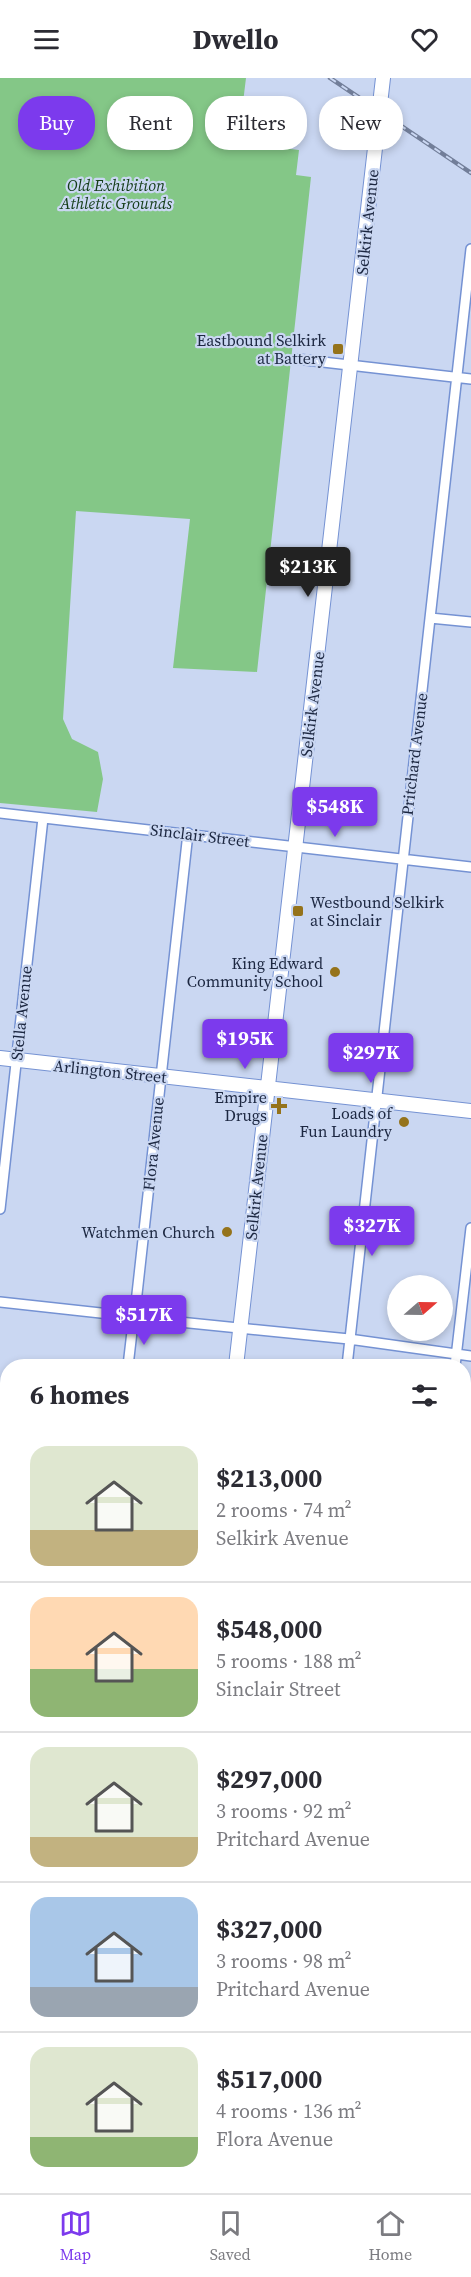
<!DOCTYPE html>
<meta charset="utf-8">
<style>
:root{--surface:#fff;--page:#f7f7f7;--text:#2b2b33;--muted:#7c7c81;--line:#e1e1e2;--accent:#7c3aed}
body{margin:0;font-family:"Source Serif 4",serif;background:var(--page);color:var(--text);height:100vh;display:flex;flex-direction:column;font-size:22px;white-space:nowrap}
*{box-sizing:border-box;margin:0}
p{font-size:20px;color:var(--muted)}
.icon{flex:none;width:33px;height:33px;fill:none;stroke:currentColor;stroke-width:2;stroke-linecap:round;stroke-linejoin:round}
.map{position:relative;flex:1;overflow:hidden}
.panel{position:absolute;left:0px;top:1281px;width:471px;height:834px;display:flex;flex-direction:column;background:var(--surface);border-radius:24px 24px 0 0;box-shadow:0 3px 9px #0003}
.panel>*{flex:none}
.top-card{position:absolute;left:18px;top:18px;width:435px;height:54px;display:flex;gap:12px}
.needle{width:39px;rotate:70deg}
.tools{position:absolute;left:387px;top:1197px;display:grid;gap:12px}
.tools a{display:grid;place-items:center;width:66px;height:66px;border-radius:50%;background:var(--surface);box-shadow:0 3px 9px #0003;font-size:30px}
.price{position:absolute;translate:-50% -51px;padding:0 14px;border-radius:6px;background:var(--accent);color:#fff;font-size:20px;line-height:39px;filter:drop-shadow(0 2px 3px #0008)}
.price::after{content:'';position:absolute;left:50%;top:36px;width:18px;height:14px;margin-left:-9px;background:inherit;clip-path:polygon(0 0,100% 0,50% 100%)}
.price.active{background:#222;color:#fff}
ul{padding:0;list-style:none}
li{display:flex;align-items:center;gap:18px;height:150px;padding:0 30px}
li+li{border-top:2px solid var(--line)}
li span{display:grid;place-items:center;flex:none;width:168px;height:120px;border-radius:18px;color:#555}
li>.icon{margin-inline-start:auto}
span .icon{width:72px;height:72px;fill:#fffc;stroke-width:1}
li b{font-size:26px}
h2{display:flex;justify-content:space-between;align-items:center;height:72px;padding:0 30px;font-size:26px}
.tag{padding:0 21px;border-radius:24px;background:var(--surface);box-shadow:0 3px 9px #0003;font-size:21px;line-height:54px}
.tag.active{background:var(--accent);color:#fff}
header{display:flex;justify-content:space-between;align-items:center;height:78px;padding:0 30px;background:var(--surface);font-size:27px;font-weight:700}
.menu{display:flex;justify-content:space-around;align-items:center;height:84px;border-top:2px solid var(--line);background:var(--surface);font-size:16px;color:var(--muted)}
.menu a{display:grid;justify-items:center;gap:3px}
.menu .active{color:var(--accent)}
.map>svg:first-child{display:block}
.green{fill:#84c787}
.lines{fill:none;stroke-linecap:round;stroke-linejoin:round}
.minor-casing{stroke:#7592d3;stroke-width:12}
.secondary-casing{stroke:#7592d3;stroke-width:16}
.minor{stroke:#fff;stroke-width:9}
.secondary{stroke:#fff;stroke-width:14}
.rail-casing{stroke:#727e99;stroke-width:4.5}
.rail{stroke:#cad7f2;stroke-width:2;stroke-dasharray:7;stroke-linecap:butt}
.poi-dot{fill:#95731b;stroke:#cad7f2;stroke-width:2}
.labels{text-anchor:middle;dominant-baseline:central;stroke-width:4.5;stroke-linejoin:round;paint-order:stroke}
.park-label{font-size:16px;font-style:italic;fill:#133c17;stroke:#cad7f2}
.street-label{font-size:16px;fill:#1c2741;stroke:#cad7f2}
.poi-label{font-size:16px;fill:#1c2741;stroke:#cad7f2;text-anchor:end}
</style>
<header><svg class="icon" aria-label="menu" viewBox="0 0 24 24"><path d="M4 6h16M4 12h16M4 18h16"/></svg>Dwello<svg class="icon" aria-label="heart" viewBox="0 0 24 24"><path d="M12 20l-8-8c-3-5 5-10 8-4 3-6 11-1 8 4z"/></svg></header>
<div class="map">
<svg width="471" height="2115" viewBox="0 0 471 2115">
<rect width="100%" height="100%" fill="#cad7f2"/>
<!-- green -->
<path class="green" d="M0,0H246L238,65L299,72L296,97L311,99L257,594L173,590L190,441L76,433L63,641L72,661L98,674L103,701L97,734L0,725Z"/>
<g class="lines">
<!-- minor casing -->
<g class="minor-casing">
<path id="minor" d="M297,281L471,301
M430,540L471,544
M0,735L471,789
M0,1131L43,740
M0,1224L128,1238
M135,1234L188,755
M140,1240L349,1261L471,1278
M128,1288L133,1245
M347,1288L471,171
M455,1288L471,1150
M0,1468L8,1469
M464,1521L471,1522
M0,1956L8,1957
M464,2008L471,2009
M35,2115L36,2108
M253,2115V2108
M362,2115L363,2108
M469,2115L471,2100"/>
</g>
<!-- secondary casing -->
<g class="secondary-casing">
<path id="secondary" d="M0,980L471,1033
M236,1288L383,0
M0,1714L8,1715
M464,1764L471,1765
M142,2115L143,2108"/>
</g>
<!-- minor -->
<use href="#minor" class="minor"/>
<!-- secondary -->
<use href="#secondary" class="secondary"/>
<!-- rail casing -->
<g class="rail-casing">
<path id="rail" d="M330,0L471,95"/>
</g>
<!-- rail -->
<use href="#rail" class="rail"/>
</g>
<!-- markers -->
<g class="poi-dot">
<rect x="332" y="265" width="12" height="12" rx="3"/>
<rect x="292" y="827" width="12" height="12" rx="3"/>
<circle cx="335" cy="894" r="6"/>
<path d="M276 1019h6v6h6v6h-6v6h-6v-6h-6v-6h6z"/>
<circle cx="404" cy="1044" r="6"/>
<circle cx="227" cy="1154" r="6"/>
</g>
<g class="labels">
<!-- park labels -->
<g class="park-label">
<text x="116" y="107">Old Exhibition<tspan x="116" dy="18">Athletic Grounds</tspan></text>
</g>
<!-- street labels -->
<g class="street-label">
<text transform="translate(367 144) rotate(-84)">Selkirk Avenue</text>
<text transform="translate(312 626) rotate(-83)">Selkirk Avenue</text>
<text transform="translate(414 676) rotate(-83)">Pritchard Avenue</text>
<text transform="translate(200 757) rotate(7)">Sinclair Street</text>
<text transform="translate(21 935) rotate(-84)">Stella Avenue</text>
<text transform="translate(110 993) rotate(6)">Arlington Street</text>
<text transform="translate(153 1066) rotate(-84)">Flora Avenue</text>
<text transform="translate(256 1109) rotate(-84)">Selkirk Avenue</text>
</g>
<!-- poi labels -->
<g class="poi-label">
<text x="326" y="262">Eastbound Selkirk<tspan x="326" dy="18">at Battery</tspan></text>
<text x="310" y="824" text-anchor="start">Westbound Selkirk<tspan x="310" dy="18">at Sinclair</tspan></text>
<text x="323" y="885">King Edward<tspan x="323" dy="18">Community School</tspan></text>
<text x="267" y="1019">Empire<tspan x="267" dy="18">Drugs</tspan></text>
<text x="392" y="1035">Loads of<tspan x="392" dy="18">Fun Laundry</tspan></text>
<text x="215" y="1154">Watchmen Church</text>
</g>
</g>
</svg>
<div class="tools">
<a><svg class="needle" viewBox="-14 -14 28 28"><path d="M0-13l5 13h-10z" fill="#e53935"/><path d="M0 13l5-13h-10z" fill="#7c7c81"/></svg></a>
</div>
<b class="price active" style="left:308px;top:520px">$213K</b>
<b class="price" style="left:335px;top:760px">$548K</b>
<b class="price" style="left:245px;top:992px">$195K</b>
<b class="price" style="left:371px;top:1006px">$297K</b>
<b class="price" style="left:372px;top:1179px">$327K</b>
<b class="price" style="left:144px;top:1268px">$517K</b>
<div class="top-card">
<a class="tag active">Buy</a>
<a class="tag">Rent</a>
<a class="tag">Filters</a>
<a class="tag">New</a>
</div>
<section class="panel">
<h2>6 homes<svg class="icon" aria-label="filters" viewBox="0 0 24 24"><path d="M4 7h16M4 17h16"/><circle cx="9" cy="7" r="2"/><circle cx="15" cy="17" r="2"/></svg></h2>
<ul>
<li><span style="background:linear-gradient(#dfe7d0 70%,#c2b280 0)"><svg class="icon" aria-label="home" viewBox="0 0 24 24"><path d="M3 11l9-7 9 7M6 9v11h12V9"/></svg></span><div><b>$213,000</b><p>2 rooms · 74 m²</p><p>Selkirk Avenue</p></div></li>
<li><span style="background:linear-gradient(#ffd9b3 60%,#8fb573 0)"><svg class="icon" aria-label="home" viewBox="0 0 24 24"><path d="M3 11l9-7 9 7M6 9v11h12V9"/></svg></span><div><b>$548,000</b><p>5 rooms · 188 m²</p><p>Sinclair Street</p></div></li>
<li><span style="background:linear-gradient(#dfe7d0 75%,#c2b280 0)"><svg class="icon" aria-label="home" viewBox="0 0 24 24"><path d="M3 11l9-7 9 7M6 9v11h12V9"/></svg></span><div><b>$297,000</b><p>3 rooms · 92 m²</p><p>Pritchard Avenue</p></div></li>
<li><span style="background:linear-gradient(#a9c7e8 75%,#9aa5b1 0)"><svg class="icon" aria-label="home" viewBox="0 0 24 24"><path d="M3 11l9-7 9 7M6 9v11h12V9"/></svg></span><div><b>$327,000</b><p>3 rooms · 98 m²</p><p>Pritchard Avenue</p></div></li>
<li><span style="background:linear-gradient(#dfe7d0 75%,#8fb573 0)"><svg class="icon" aria-label="home" viewBox="0 0 24 24"><path d="M3 11l9-7 9 7M6 9v11h12V9"/></svg></span><div><b>$517,000</b><p>4 rooms · 136 m²</p><p>Flora Avenue</p></div></li>
</ul>
</section>
</div>
<nav class="menu">
<a class="active"><svg class="icon" aria-label="map" viewBox="0 0 24 24"><path d="M3 6l6-2 6 2 6-2v14l-6 2-6-2-6 2zM9 4v14M15 6v14"/></svg>Map</a>
<a><svg class="icon" aria-label="saved" viewBox="0 0 24 24"><path d="M7 4h10v16l-5-4-5 4z"/></svg>Saved</a>
<a><svg class="icon" aria-label="home" viewBox="0 0 24 24"><path d="M3 11l9-7 9 7M6 9v11h12V9"/></svg>Home</a>
</nav>
